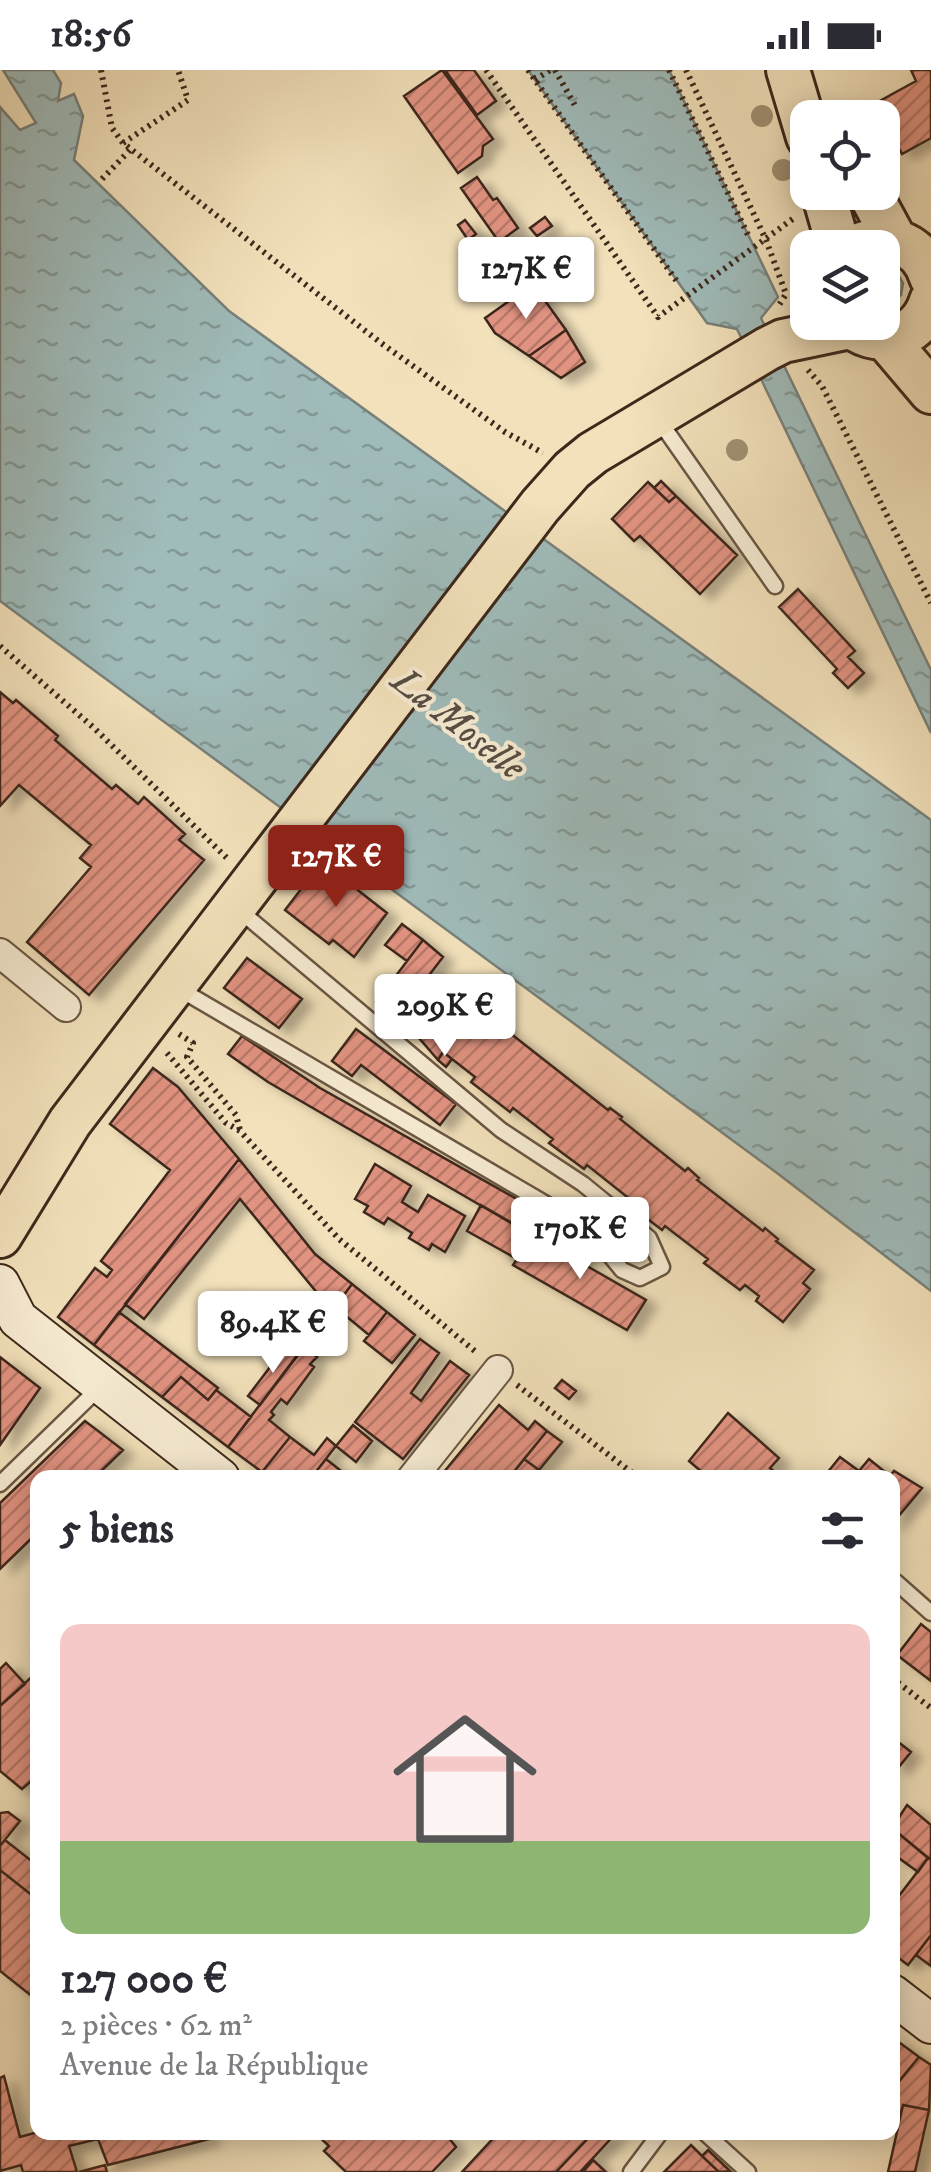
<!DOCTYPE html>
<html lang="fr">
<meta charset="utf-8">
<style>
:root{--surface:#fff;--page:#f7f7f7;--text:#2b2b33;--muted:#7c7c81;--accent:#8f2418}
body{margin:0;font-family:"IM FELL DW Pica",serif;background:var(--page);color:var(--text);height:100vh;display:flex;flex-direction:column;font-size:38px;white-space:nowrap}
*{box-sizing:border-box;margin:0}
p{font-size:32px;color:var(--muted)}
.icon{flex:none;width:55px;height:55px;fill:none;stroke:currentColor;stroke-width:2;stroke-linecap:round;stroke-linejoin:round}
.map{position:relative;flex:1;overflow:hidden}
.sheet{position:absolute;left:30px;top:1400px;width:870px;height:670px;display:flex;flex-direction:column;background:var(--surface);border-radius:20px;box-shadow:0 5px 25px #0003}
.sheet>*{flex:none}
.buttons{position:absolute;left:790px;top:30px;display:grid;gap:20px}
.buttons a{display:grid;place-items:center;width:110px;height:110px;border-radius:20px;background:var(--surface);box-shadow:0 5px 25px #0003;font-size:50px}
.price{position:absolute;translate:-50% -85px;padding:0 22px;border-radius:10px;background:#fff;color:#222;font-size:32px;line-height:65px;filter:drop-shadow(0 2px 5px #0008)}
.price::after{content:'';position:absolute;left:50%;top:60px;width:30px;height:22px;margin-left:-15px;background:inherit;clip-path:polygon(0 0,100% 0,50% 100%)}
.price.current{background:var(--accent);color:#fff}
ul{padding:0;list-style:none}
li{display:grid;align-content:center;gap:20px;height:530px;padding:0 30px}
li span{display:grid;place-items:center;height:310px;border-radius:20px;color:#555}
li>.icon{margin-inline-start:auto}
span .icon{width:180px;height:180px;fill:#fffc;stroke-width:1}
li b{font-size:42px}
h2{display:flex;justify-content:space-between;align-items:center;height:120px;padding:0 30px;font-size:42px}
.status{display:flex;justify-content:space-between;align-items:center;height:70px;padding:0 50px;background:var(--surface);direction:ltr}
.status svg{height:28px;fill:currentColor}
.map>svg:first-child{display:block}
.water{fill:url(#water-ripples);stroke:#78807a;stroke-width:2.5}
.building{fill:url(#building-hatch);stroke:#3d281b;stroke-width:2.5;filter:url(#shadow)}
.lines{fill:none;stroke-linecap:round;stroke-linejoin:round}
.lane-casing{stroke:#6a5643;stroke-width:19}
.street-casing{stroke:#6a5643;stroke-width:32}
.secondary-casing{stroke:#3d281b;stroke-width:42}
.primary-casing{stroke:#3d281b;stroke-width:48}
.path{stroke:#3d281b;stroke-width:6;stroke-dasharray:2.5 5;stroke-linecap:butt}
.lane{stroke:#f7ecd3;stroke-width:14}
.street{stroke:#f7ecd3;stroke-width:28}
.secondary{stroke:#f7ecd3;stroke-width:38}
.primary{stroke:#f2e1bb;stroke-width:42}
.tree{fill:#a19072}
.labels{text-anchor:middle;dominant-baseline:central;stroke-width:8;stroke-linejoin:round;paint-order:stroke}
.water-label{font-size:38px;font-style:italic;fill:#564d43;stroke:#f7ecd3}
</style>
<div class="status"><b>18:56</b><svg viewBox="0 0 49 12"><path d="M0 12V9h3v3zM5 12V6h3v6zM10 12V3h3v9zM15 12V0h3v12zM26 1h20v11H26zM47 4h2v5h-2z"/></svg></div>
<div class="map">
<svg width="931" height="2102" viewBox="0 0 931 2102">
<defs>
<pattern id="water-ripples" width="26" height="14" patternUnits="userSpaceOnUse" patternTransform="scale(2.5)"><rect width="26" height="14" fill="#9fbbba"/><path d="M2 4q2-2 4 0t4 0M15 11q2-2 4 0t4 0" fill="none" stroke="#839896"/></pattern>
<pattern id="building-hatch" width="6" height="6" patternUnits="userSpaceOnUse" patternTransform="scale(2.5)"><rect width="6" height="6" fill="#e19381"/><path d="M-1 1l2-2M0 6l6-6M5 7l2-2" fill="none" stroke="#b87869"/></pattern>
<filter id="shadow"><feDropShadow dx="11" dy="6" stdDeviation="5" flood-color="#0004"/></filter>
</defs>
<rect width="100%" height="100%" fill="#f2e1bb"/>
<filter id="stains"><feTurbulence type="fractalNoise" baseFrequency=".002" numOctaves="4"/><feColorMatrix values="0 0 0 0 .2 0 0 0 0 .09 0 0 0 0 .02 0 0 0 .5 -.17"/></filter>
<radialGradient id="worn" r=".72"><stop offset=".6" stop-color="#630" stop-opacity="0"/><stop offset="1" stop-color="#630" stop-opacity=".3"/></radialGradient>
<!-- water -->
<path class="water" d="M3,0H53L61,13L58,31L74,24L83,46L74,90L229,241L931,750V1221L777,1103L0,531V37L20,60L36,53Z
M528,0H669L778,227L761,248L931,600V663L737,259L707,253Z
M883,198L897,203L903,213L901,225L892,234L883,235Z"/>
<!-- building -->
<path class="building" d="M442,0L493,69L483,76L482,86L458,103L404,26Z
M445,0H474L496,31L477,45Z
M911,0H931V68L902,84L876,33L916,11Z
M477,107L493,130L497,128L518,158L499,172L461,118Z
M545,147L552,156L537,166L530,158Z
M465,150L476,164L468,170L458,155Z
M533,214L566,260L529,286L495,263L485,248Z
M566,260L585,292L561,308L529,286Z
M661,411L676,426L669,432L654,418Z
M648,412L669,432L676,426L737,485L700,524L640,466L634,471L612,449Z
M798,519L855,581L848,587L864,603L848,618L833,603L837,599L779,537Z
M0,622L13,633L16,630L58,666L55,670L112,719L116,715L138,734L144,727L185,764L179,770L204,790L89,925L27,872L91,797L80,788L91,775L19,715L0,736Z
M322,792L387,843L354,887L333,870L329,874L285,840Z
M402,854L423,870L407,891L385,875Z
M423,870L443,887L397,947L376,932Z
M247,888L302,929L279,958L224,918Z
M445,943L472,963L487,945L608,1040L610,1038L622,1047L620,1049L685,1101L688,1098L699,1108L697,1110L763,1161L765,1158L778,1169L776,1171L814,1200L803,1213L810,1219L783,1252L756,1231L759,1226L745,1215L740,1220L704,1193L708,1189L665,1156L662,1160L628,1134L631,1130L587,1095L584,1099L549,1073L553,1069L513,1038L510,1042L471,1012L475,1007L452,989L443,982L438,990L419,968Z
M356,959L456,1034L440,1055L361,995L352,1006L332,991Z
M242,966L320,1018L586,1168L573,1189L268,1012L228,984Z
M443,982L452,989L446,997L438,990Z
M153,998L178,1017L239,1089L94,1275L58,1247L95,1198L107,1207L112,1200L101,1191L170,1100L110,1054Z
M239,1089L315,1184L352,1214L332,1241L240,1129L144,1249L125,1234Z
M375,1094L411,1116L402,1132L418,1142L428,1125L465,1146L445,1182L432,1174L429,1180L409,1168L412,1163L388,1148L384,1154L364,1142L368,1136L355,1129Z
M481,1135L533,1165L517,1189L467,1161Z
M533,1165L646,1230L627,1260L513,1195Z
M352,1214L387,1242L369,1265L335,1237Z
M119,1242L218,1318L208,1330L181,1307L162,1327L94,1275Z
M387,1242L415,1265L392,1293L364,1271Z
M420,1269L439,1283L411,1323L421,1331L450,1291L469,1305L403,1389L355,1352Z
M286,1276L298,1285L260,1335L248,1326Z
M304,1276L317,1287L310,1294L314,1297L287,1334L281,1329L271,1342L274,1345L269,1350L290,1367L262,1402L228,1377Z
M0,1287L40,1318L0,1375Z
M181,1307L208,1330L216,1320L251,1347L228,1377L162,1327Z
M562,1310L576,1321L569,1329L555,1318Z
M499,1335L528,1360L535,1351L547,1361L509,1408H439Z
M728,1343L779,1388L770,1398L782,1408H709L689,1391Z
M85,1351L123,1380L94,1408H38V1462L0,1499V1433Z
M353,1355L372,1371L356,1392L336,1376Z
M547,1361L562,1372L539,1400L524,1389Z
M290,1367L314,1385L327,1368L336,1376L311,1408H269L262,1402Z
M840,1387L859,1401L869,1389L890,1406L894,1401L922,1418L892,1454V1408H823Z
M326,1389L350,1408H311Z
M524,1389L539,1400L534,1408H509Z
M921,1554L931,1562V1611L897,1585Z
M6,1593L25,1614L0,1636V1599Z
M38,1601V1662L32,1667L38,1672V1705L22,1719L0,1701V1636Z
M892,1667L911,1682L898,1698L892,1694Z
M907,1735L931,1755V1790L892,1758Z
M8,1742L20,1751L0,1776V1743Z
M892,1758L928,1788L918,1802L892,1783Z
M5,1770L38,1796V1830L0,1800V1776Z
M928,1788L931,1790V1865L908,1895L892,1883V1835Z
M0,1800L38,1830V1931L0,1901Z
M931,1865V1896L916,1885Z
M892,1967L919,1987L892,2020Z
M919,1987L931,1995L929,2040L903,2035L901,2043L894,2041L892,2020Z
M4,2006L20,2067L38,2062H207L209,2069L108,2095L98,2069L69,2076L77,2102H23L21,2095L0,2101V2008Z
M903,2035L929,2040L915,2102H888Z
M444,2062L456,2077L432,2102H346L324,2081L329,2076L315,2063Z
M499,2062H594L556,2102H462Z
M594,2062H617L580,2102H556Z
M691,2075L702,2086L719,2102H664Z
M708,2080L730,2101L719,2102L702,2086Z
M593,2090L606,2102H583Z
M105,2095L107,2102H79Z"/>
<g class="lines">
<!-- lane casing -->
<g class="lane-casing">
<path id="lane" d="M658,349L775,516
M176,917L570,1148L596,1168L622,1200L640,1208L662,1197L649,1168L583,1114L501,1060L239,840
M0,1414L100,1317
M896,1512L931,1543
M704,2062L748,2102
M631,2102L661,2062"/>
</g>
<!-- street casing -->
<g class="street-casing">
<path id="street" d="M0,883L66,937
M412,1408L498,1300"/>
</g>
<!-- secondary casing -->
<g class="secondary-casing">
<path id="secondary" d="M0,1214L18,1249L220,1408
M892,1924L931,1954"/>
</g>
<!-- primary casing -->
<g class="primary-casing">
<path id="primary" d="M788,0L808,67
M823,122L839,178
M869,122L895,170
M853,178C884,161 920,171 931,207
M846,252C875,280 919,270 931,231
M886,269L931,322
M0,1166L70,1052L540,436L572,400L593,383L767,279L783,271L850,257"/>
</g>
<!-- path -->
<path class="path" d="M101,0L112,58L123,73L381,273L505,362L543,383
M486,0L658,247L794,148
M528,0L678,213
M555,0L577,39
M669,0L748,165
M686,0L766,170L786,224L779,235
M535,10L550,0
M123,73L188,30L178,0
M102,109L131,79
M808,300L822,316L931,533
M0,576L94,658L229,790
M179,964L193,973L187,987L236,1045L240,1060
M167,983L226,1053L240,1061L339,1169L476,1282
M517,1315L639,1408
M892,1608L931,1638"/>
<!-- lane -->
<use href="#lane" class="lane"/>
<!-- street -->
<use href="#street" class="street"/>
<!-- secondary -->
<use href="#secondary" class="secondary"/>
<!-- primary -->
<use href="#primary" class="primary"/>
</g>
<!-- trees -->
<g class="tree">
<circle cx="762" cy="46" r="11"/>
<circle cx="783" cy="100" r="11"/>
<circle cx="737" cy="380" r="11"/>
</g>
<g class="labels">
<!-- water labels -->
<g class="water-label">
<text transform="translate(458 654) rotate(38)">La Moselle</text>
</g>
</g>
<rect width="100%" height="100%" filter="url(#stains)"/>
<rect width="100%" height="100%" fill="url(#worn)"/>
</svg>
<div class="buttons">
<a><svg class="icon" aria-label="locate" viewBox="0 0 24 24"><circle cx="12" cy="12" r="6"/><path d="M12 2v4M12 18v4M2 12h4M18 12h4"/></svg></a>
<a><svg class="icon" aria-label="layers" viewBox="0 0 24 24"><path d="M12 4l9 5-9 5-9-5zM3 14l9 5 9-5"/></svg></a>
</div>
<b class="price" style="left:526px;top:252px">127K €</b>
<b class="price current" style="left:336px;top:840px">127K €</b>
<b class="price" style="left:445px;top:989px">209K €</b>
<b class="price" style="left:580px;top:1212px">170K €</b>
<b class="price" style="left:273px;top:1306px">89.4K €</b>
<section class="sheet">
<h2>5 biens<svg class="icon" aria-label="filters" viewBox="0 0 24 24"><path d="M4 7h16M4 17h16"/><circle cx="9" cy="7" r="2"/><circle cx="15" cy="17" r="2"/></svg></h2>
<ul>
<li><span style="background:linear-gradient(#f6c9c9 70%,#8fb573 0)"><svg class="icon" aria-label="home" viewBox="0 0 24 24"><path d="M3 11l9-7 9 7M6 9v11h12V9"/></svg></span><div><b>127 000 €</b><p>2 pièces · 62 m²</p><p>Avenue de la République</p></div></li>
</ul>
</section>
</div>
